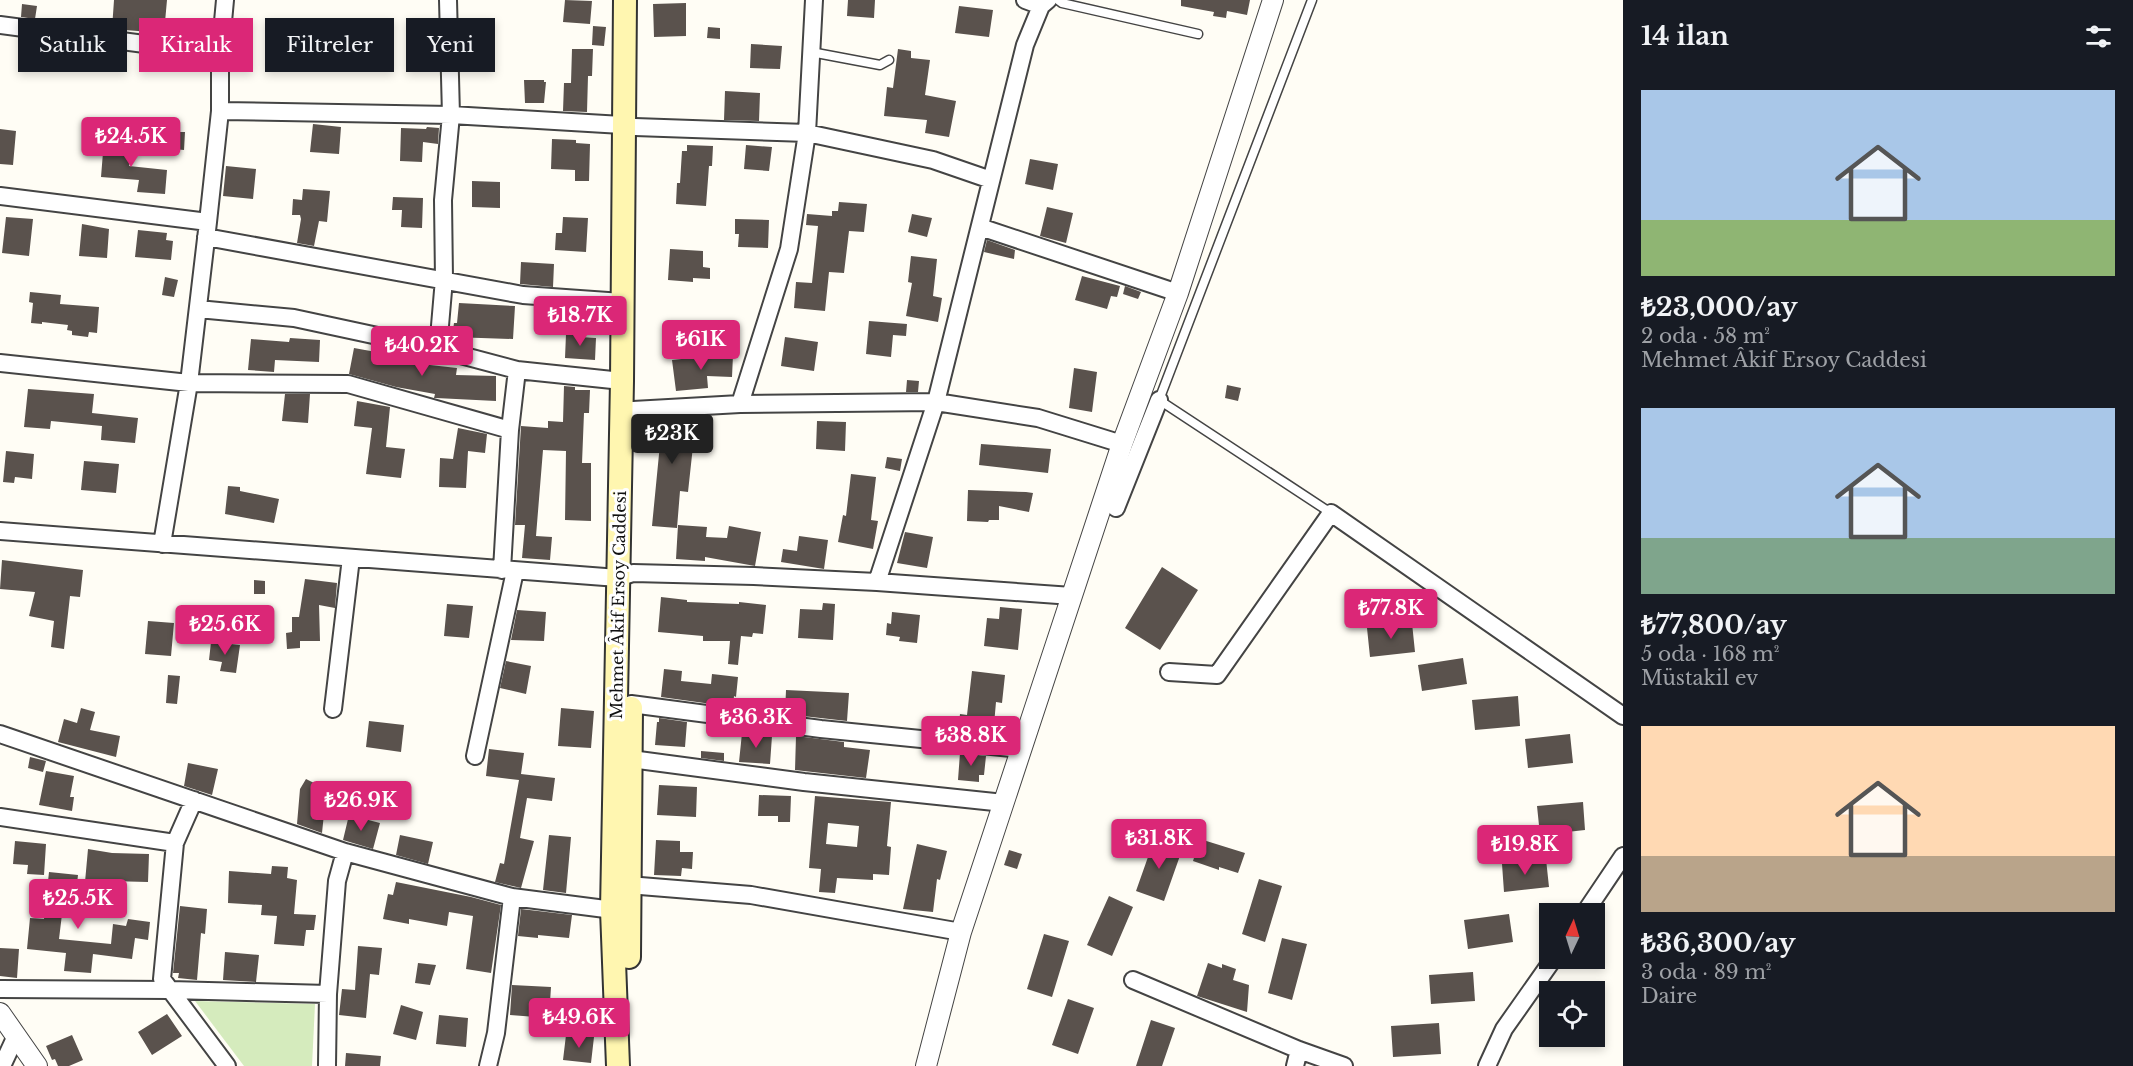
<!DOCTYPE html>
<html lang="tr">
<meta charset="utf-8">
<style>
:root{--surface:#171b24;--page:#20242c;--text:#f1f3f6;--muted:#9ea1a6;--accent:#db2777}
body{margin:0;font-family:"Libre Baskerville",serif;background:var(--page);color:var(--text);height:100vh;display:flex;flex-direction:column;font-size:22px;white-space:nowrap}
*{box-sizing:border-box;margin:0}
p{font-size:20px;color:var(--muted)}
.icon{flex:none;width:33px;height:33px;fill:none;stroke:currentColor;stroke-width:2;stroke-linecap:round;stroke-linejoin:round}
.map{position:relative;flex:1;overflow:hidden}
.drawer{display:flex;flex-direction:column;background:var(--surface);width:510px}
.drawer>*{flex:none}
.hud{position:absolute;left:18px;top:18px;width:570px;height:54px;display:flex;gap:12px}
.needle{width:39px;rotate:4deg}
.controls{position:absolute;left:1539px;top:903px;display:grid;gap:12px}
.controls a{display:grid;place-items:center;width:66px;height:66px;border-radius:0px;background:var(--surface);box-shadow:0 3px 9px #0003;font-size:30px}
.price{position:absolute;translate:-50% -51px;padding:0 14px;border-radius:6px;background:var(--accent);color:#fff;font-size:20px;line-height:39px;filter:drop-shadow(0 2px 3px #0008)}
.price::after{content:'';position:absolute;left:50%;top:36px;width:18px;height:14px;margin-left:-9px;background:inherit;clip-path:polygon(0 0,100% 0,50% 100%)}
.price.active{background:#222;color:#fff}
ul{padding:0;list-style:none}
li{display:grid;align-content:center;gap:12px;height:318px;padding:0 18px}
li span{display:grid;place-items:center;height:186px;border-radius:0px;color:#555}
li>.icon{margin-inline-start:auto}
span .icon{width:108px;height:108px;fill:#fffc;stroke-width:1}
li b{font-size:26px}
h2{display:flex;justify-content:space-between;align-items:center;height:72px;padding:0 18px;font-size:26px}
.tag{padding:0 21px;border-radius:0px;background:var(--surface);box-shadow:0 3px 9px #0003;font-size:21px;line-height:54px}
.tag.active{background:var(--accent);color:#fff}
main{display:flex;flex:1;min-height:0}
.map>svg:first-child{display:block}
.green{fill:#d5ebbd}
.building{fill:#5a524d;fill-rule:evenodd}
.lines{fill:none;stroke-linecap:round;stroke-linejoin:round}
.service-casing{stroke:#444;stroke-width:11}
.minor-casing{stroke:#444;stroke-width:20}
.tertiary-casing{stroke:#444;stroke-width:22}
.secondary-casing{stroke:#333;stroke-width:26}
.service{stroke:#fff;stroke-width:8}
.minor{stroke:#fff;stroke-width:16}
.tertiary{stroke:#fff;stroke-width:20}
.secondary{stroke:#fff6b0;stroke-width:22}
.labels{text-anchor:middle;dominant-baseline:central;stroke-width:6;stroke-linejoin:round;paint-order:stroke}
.street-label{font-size:16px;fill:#111;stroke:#fff}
</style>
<main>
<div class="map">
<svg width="1623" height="1066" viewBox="0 0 1623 1066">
<rect width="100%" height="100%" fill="#fffdf5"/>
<!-- green -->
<path class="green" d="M195,1001L315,1004L312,1066H244Z"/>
<!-- building -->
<path class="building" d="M114,0H167L164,33L112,29Z
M565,0L592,1L590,24L563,22Z
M848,0H875L874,18L847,16Z
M1181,0H1250L1247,15L1227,11L1226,18L1213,16L1214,12L1181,6Z
M686,3V36L654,37L653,4Z
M22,4L37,6L35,19L21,17Z
M959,6L993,10L989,37L955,33Z
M593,26L606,27L604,46L592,45Z
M708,27L720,28V39L707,38Z
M751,44L782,46L780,69L750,68Z
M572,49H593L592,76H588L587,112L563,111L564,83H571Z
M898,49L911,51V58L930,60L925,95L956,101L949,137L925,133L927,120L884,116L887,87L893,88Z
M524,80H544V82H546L544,103H525Z
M725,91L760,93L759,121L724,120Z
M135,121L180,125V132H185L184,150L132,145Z
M313,124L341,127L339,154L310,152Z
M427,127L439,128L438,144L423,142L422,162L400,161L401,128L426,129Z
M0,129L16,131L13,165L0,164Z
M552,139L576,140V143L590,144L589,181H575V170L551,169Z
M104,140L131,142L129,166L167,170L165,194L137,192L139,180L101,177Z
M687,145L713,146L712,166H709L706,206L676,204L677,183H680L682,151H687Z
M746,145L772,147L769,171L744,169Z
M1030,159L1058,164L1053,190L1025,184Z
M226,166L256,169L253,199L223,196Z
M472,181L500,182V208L472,207Z
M303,189L330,191L327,222L319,221L314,246L297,243L301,219L300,215H292L293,199L302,200Z
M393,197L423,198L422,228L401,227L402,210H392Z
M839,202L867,204L864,232L849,231L844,273L829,272L825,311L794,308L796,282L812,283L818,226L806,225L807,214L832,216V211H838Z
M1047,207L1073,213L1066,243L1040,236Z
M912,214L932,218L927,237L908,232Z
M6,217L33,219L29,256L2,253Z
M563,217L588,218L586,252L555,250L556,233H562Z
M735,219L769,220L768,248L738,247L739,234H735Z
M82,224L109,229L107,258L79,256Z
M138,230L167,233L166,240L173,241L171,260L135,257Z
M987,240L1015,250L1014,259L984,252Z
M670,249L703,251V267L710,268V279L693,278V282L668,280Z
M911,256L937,259L933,296L942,298L938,322L906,316L912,283L908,282Z
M521,262L554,264L553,287L520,284Z
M1082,276L1120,286L1117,297L1111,296L1107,309L1075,300Z
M165,277L178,280L174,297L162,295Z
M1125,286L1141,292L1138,299L1123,294Z
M30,292L61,295L60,304L99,307L97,333L89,332L88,337L72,335V331L67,330L68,325L42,322V324L31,323L33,303L29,302Z
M459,303L515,306L513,339L452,337L454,323H457Z
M869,321L907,324L906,336L893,335L891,357L866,354Z
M566,334H580V337L596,338L595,360L565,358Z
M785,337L818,342L814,371L781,366Z
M290,338L320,340L319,362L275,360L274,372L248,370L251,339L289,342Z
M354,348L387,354L421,364L457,368L456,375L496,376V401L436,398H434L435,394L396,387L349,374Z
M710,354L733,355L732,377L707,376L708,388L676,391L672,360L710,356Z
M1074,368L1097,372L1092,412L1069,408Z
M907,380L919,381L918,392H906Z
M1227,385L1241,388L1238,401L1225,398Z
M564,386L575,387V390H590L589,413H584L582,463H591V521L565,520L566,451L543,450L536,536L552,537L550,560L522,558L525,525H515L521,426L548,428V421L563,422Z
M28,389L94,394L92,413L138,418L135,443L101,440L102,426L51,421L50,429L24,427Z
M285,394H310L308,423L282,421Z
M357,401L390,407L386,447L405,449L401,478L366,474L372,428L354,426Z
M647,420L702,421L701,446H693L688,492L680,491L677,528L652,526L660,444L645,442Z
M817,421L846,422L845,451L816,449Z
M458,428L487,434L485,453L468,451L466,488L439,487L440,458L453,459Z
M981,444L1051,449L1048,473L979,465Z
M6,451L34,454L32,479L15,477L14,483L3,482Z
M887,457L902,459L900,471L885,468Z
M84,461L119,464L116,493L81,490Z
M851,474L876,477L871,520L878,521L873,549L838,542L843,515L846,516Z
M228,486L240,487V491L279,499L274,523L225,514Z
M968,490L1026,492L1033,493L1029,512L999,506V520H989L988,522L967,521Z
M678,525L707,527L706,537L727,538L729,526L761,532L755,566L705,557V561L676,559Z
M905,532L933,537L927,568L897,563Z
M799,536L828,540L824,569L781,562L783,549L797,551Z
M2,560L83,570L80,597L70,596L64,649L51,647L54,621L29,616L35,592L0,589Z
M1162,567L1198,590L1160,650L1125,628Z
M305,579L337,583L335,608L319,605L320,641H300V648L287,649L286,633L292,632V617H299Z
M254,580L265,581V594H254Z
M661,597L687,600V602L739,604V602L766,605L763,634L753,633L752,637L741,636L738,665L728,664L730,641H703V636L658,632Z
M823,603L835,604L833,640L798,638L800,609L822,610Z
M447,604L473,606L469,638L444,636Z
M1000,607L1022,609L1018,650L984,646L987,618L999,619Z
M517,610L546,612L544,641L511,640Z
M892,612L920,615L917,643L899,641L900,637L886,635L887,623L891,624Z
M148,621L174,623L171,656L145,654Z
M1412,623L1415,652L1370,657L1367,628Z
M211,642L240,645L236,673L220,671L222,662L209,660Z
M1463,658L1467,684L1422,691L1418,665Z
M506,661L531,666L526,694L500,688Z
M664,669L682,671L681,681L711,684L712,674L738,677L736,697L734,696L733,707L661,697Z
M972,671L1005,675L1002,703L996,702L993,736L958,732L960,714L967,715Z
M168,675L180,676L177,704L166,703Z
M786,690L849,693L847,721L785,714Z
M1518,696L1520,726L1475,730L1472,700Z
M81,708L95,712L90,730L120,736L116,757L58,742L64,719L77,723Z
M561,708L594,711L591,748L558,746Z
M659,718L687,722L685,747L655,745L657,722H659Z
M369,721L404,725L401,752L366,747Z
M742,733L772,736L770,764L739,762Z
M1570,734L1573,763L1528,768L1525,739Z
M796,736L844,742V747L870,750L866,778L795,770Z
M489,749L524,753L521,774L555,778L552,801L527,798L520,838L534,841L521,888L495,882L500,863L504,864L519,780L486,776Z
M701,751L724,753V761L701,758Z
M960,753L986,756L984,775H979V782L958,780Z
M30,757L46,761L43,772L28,768Z
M188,763L218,769L212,795L184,786Z
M46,771L74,776L70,797H74L72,811L39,805Z
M306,779L338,795L332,808L325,804L322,833L297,824L300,789Z
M659,785L697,787L696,817L657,815Z
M759,795L791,796L790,822H778V816H758Z
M815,796L891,802L887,846L891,847L889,875L873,874V880L837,878L835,893L819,892L821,869L809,868ZM828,823L859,826L857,847L826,844Z
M1583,802L1585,830L1540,835L1537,806Z
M349,815L380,823L373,849L343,840Z
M400,835L433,842L428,864L396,855Z
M549,835L571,837L566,893L543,890Z
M1200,839L1245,853L1238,873L1219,867V870L1193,861Z
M656,840L680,841V852H693L692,869L682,868L681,876L654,875Z
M1154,840L1182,850L1164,901L1136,891Z
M15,841L46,844L44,875L27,874L28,865L13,864Z
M917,844L947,851L940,880L937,879L933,912L903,909Z
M88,849L112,853L149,854L148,882L109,881V884L85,882Z
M1009,850L1022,854L1017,869L1004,865Z
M1546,859L1549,887L1504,892L1502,864Z
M272,866L288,867L287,878L297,880L294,914L316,915L314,930H306L304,946L274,944L277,916L261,915L262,905L228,903L229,871L271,874Z
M49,872L78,875L75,901L69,900L68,907L63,906L59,939L111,944L113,924L126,926L128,919L150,922L148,940L135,938L132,959L93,954L91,973L64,971L66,953L27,949L30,918L44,919Z
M1259,879L1282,886L1265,942L1242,934Z
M396,882L471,897L501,905L491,973L466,969L473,916L449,912L447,926L409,919V924L383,919L388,894L393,895Z
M1109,896L1133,907L1112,956L1087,945Z
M180,906L207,909L205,934L201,933L197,980L178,978L179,973H173Z
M521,909L572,915L569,938L538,935V938L518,936Z
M1509,914L1513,942L1468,949L1464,920Z
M1044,934L1069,941L1052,997L1027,989Z
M1282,938L1307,944L1292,1000L1268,993Z
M358,946L382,948L379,975L370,974L366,1018L339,1015L342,989L355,990Z
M0,948L19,949L17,978L0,976Z
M225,952L259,955L256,982L223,980Z
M418,963L436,965L430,985L415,983Z
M1208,963L1222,968V964L1236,969L1233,980L1249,985L1247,1012L1197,996Z
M1473,972L1475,1001L1431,1004L1429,975Z
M512,985L551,987L549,1018L510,1015Z
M1068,999L1094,1008L1078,1054L1052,1045Z
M401,1005L423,1012L416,1040L393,1034Z
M167,1014L182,1036L152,1055L138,1032Z
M439,1015L468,1018L466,1047L436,1044Z
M1151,1020L1175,1028L1162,1066H1136Z
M1439,1023L1441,1054L1393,1057L1391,1026Z
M72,1035L83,1060L69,1066H58L55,1059L52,1060L46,1046Z
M566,1035L594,1037L591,1063L563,1060Z
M346,1053L381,1056L380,1066H345Z"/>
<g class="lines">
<!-- service casing -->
<g class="service-casing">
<path id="service" d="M1058,0L1062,3L1198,34
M1312,0L1159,400L1331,513
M811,52L880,65L889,60"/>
</g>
<!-- minor casing -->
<g class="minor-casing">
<path id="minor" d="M1025,0L1041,6
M0,25L220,54
M220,111L451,115L622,125
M635,127L807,133L933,160L991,180
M0,196L208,222
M980,227L1178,293
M206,237L523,295L622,302
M198,309L294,318L438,349L517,370L622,381
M438,349L444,279L443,200L451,115L448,0
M0,363L189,383L348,384L510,430
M740,404L789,249L807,133L814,0
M633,410L740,404L936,402L1038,418L1122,444
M1116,508L1159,400
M0,531L618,578L633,573L754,576L877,582L1072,596
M162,544L189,383L208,222L220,111V54L225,0
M502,570L510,430L517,370
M877,582L936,402L1025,45L1041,6L1048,0
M1169,672L1217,675L1331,513L1623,716
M631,704L821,729L1021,749
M333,709L351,558
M0,734L345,852L512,897L621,911
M475,756L515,571
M631,759L804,782L1004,803
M194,800L175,843L162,979L227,1066
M0,817L175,843
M628,885L751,895L961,932
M1584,914L1623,856
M1133,980L1299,1050L1344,1066
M0,989L170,990L328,994L337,881L345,852
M2,1066L16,1036
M327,1066L328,994
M488,1066L496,1033L512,897
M1295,1066L1299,1050
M1487,1066L1504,1029L1554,958"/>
</g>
<!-- tertiary casing -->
<g class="tertiary-casing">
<path id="tertiary" d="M0,1013L37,1066
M926,1066L961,932L1122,444L1178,293L1273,0"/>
</g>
<!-- secondary casing -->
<g class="secondary-casing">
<path id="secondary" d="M629,957L631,708
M618,1066L612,910L622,381L625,0"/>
</g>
<!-- service -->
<use href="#service" class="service"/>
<!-- minor -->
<use href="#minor" class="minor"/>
<!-- tertiary -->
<use href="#tertiary" class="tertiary"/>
<!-- secondary -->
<use href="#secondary" class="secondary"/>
</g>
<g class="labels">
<!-- street labels -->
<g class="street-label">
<text transform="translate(618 605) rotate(-89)">Mehmet Âkif Ersoy Caddesi</text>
</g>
</g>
</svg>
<div class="controls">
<a><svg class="needle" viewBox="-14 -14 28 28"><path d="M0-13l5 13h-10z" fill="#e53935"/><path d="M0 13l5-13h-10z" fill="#9ea1a6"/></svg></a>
<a><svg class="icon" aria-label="locate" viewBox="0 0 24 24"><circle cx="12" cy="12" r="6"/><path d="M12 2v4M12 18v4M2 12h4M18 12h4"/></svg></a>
</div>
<b class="price" style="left:131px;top:168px">₺24.5K</b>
<b class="price" style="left:580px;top:347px">₺18.7K</b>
<b class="price" style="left:701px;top:371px">₺61K</b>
<b class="price" style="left:422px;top:377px">₺40.2K</b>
<b class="price active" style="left:672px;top:465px">₺23K</b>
<b class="price" style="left:1391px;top:640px">₺77.8K</b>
<b class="price" style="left:225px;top:656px">₺25.6K</b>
<b class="price" style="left:756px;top:749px">₺36.3K</b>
<b class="price" style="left:971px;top:767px">₺38.8K</b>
<b class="price" style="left:361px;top:832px">₺26.9K</b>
<b class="price" style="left:1159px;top:870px">₺31.8K</b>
<b class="price" style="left:1525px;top:876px">₺19.8K</b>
<b class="price" style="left:78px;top:930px">₺25.5K</b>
<b class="price" style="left:579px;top:1049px">₺49.6K</b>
<div class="hud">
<a class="tag">Satılık</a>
<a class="tag active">Kiralık</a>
<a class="tag">Filtreler</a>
<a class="tag">Yeni</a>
</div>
</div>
<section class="drawer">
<h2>14 ilan<svg class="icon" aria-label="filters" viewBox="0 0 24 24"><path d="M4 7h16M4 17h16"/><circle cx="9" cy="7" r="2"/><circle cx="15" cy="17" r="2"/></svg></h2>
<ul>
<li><span style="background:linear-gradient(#a9c7e8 70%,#8fb573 0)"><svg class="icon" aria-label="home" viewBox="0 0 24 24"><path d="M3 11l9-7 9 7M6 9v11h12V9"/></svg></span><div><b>₺23,000/ay</b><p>2 oda · 58 m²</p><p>Mehmet Âkif Ersoy Caddesi</p></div></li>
<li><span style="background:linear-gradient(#a9c7e8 70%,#7fa58c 0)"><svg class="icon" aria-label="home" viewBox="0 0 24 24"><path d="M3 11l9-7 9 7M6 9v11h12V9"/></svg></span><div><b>₺77,800/ay</b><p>5 oda · 168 m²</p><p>Müstakil ev</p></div></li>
<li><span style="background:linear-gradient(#ffd9b3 70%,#b9a48a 0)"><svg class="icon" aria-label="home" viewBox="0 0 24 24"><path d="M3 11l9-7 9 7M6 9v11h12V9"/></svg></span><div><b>₺36,300/ay</b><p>3 oda · 89 m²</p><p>Daire</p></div></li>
</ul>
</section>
</main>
